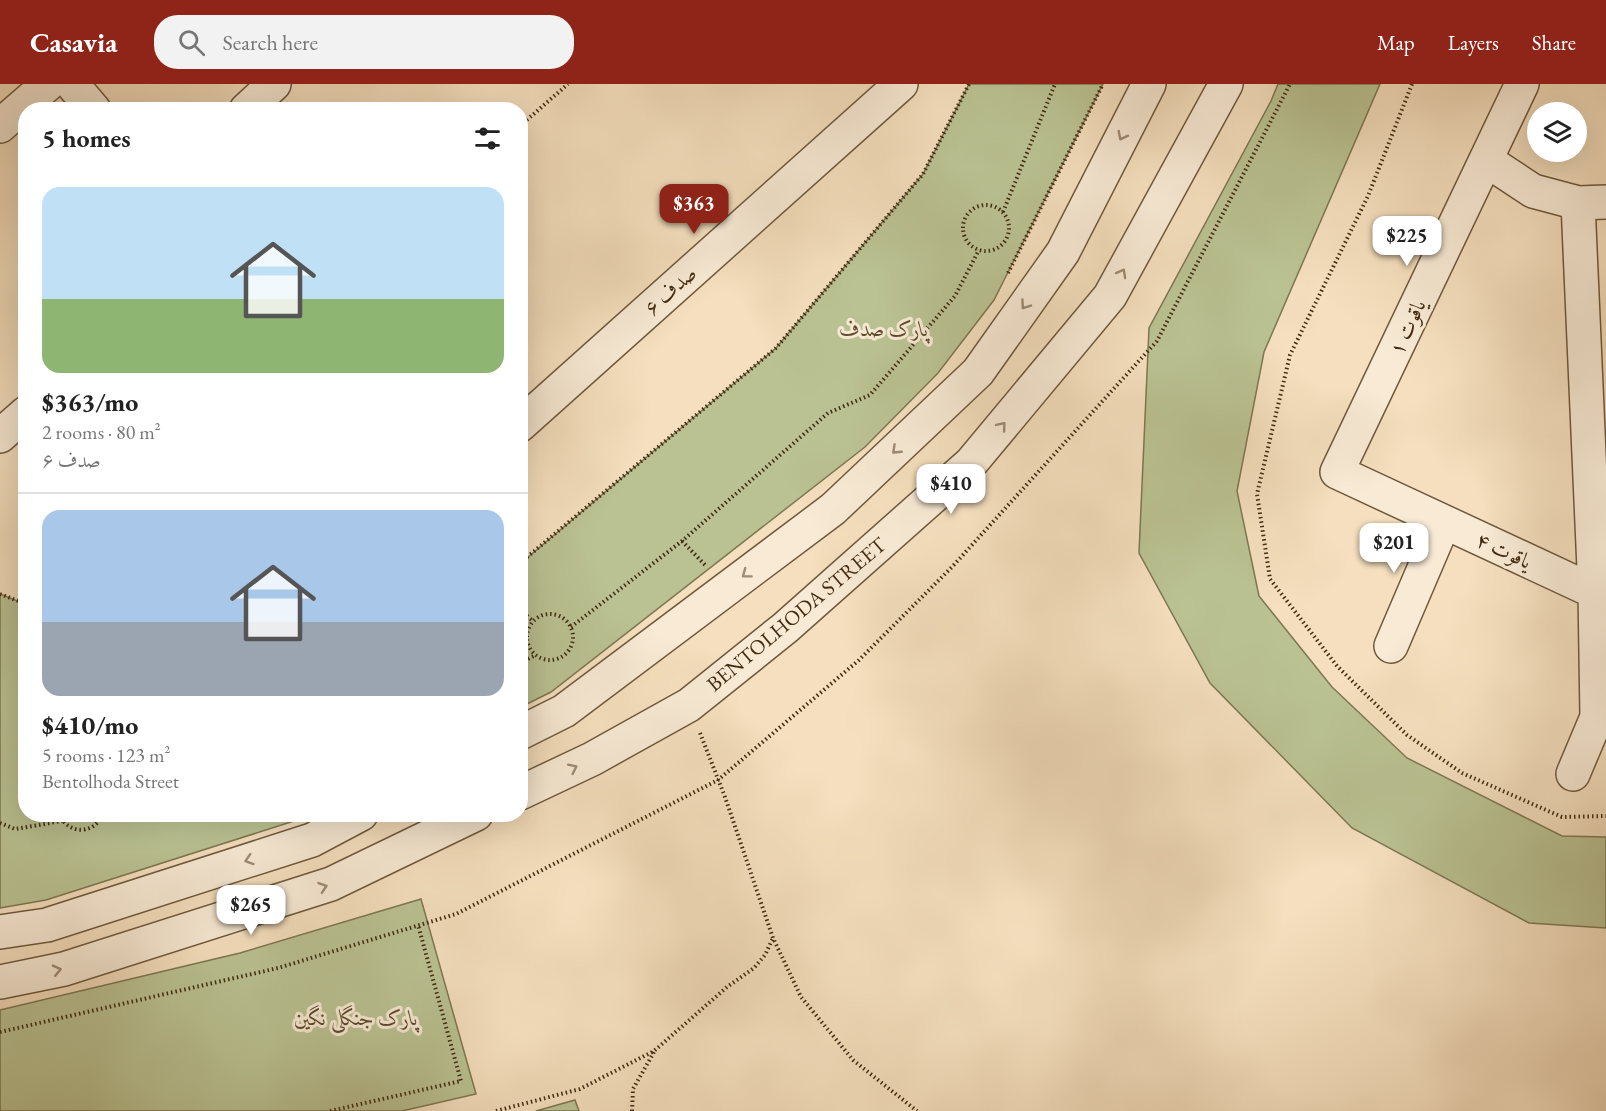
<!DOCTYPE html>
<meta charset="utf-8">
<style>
:root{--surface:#fff;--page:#f2f2f2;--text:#222;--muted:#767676;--line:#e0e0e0;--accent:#8f2418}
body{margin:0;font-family:"EB Garamond",Amiri,serif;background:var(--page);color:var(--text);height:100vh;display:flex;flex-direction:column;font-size:22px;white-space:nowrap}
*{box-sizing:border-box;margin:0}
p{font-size:20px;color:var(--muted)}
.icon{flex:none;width:33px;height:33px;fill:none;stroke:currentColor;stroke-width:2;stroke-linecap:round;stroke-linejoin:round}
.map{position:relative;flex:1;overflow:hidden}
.panel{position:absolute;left:18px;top:18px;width:510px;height:720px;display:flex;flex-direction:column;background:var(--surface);border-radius:24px;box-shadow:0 6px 24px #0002}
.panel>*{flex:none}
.controls{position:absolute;left:1527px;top:18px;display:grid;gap:12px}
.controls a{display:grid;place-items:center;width:60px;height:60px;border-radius:50%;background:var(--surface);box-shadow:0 6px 24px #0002;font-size:30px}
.price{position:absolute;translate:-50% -51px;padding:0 14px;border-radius:12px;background:#fff;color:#222;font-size:20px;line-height:39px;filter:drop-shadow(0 2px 3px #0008)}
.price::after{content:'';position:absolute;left:50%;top:36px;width:18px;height:14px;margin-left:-9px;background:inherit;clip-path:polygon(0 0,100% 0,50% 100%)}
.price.on{background:var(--accent);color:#fff}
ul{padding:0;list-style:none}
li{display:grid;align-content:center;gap:12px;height:318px;padding:0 24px}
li+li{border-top:2px solid var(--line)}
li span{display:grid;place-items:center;height:186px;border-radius:18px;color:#555}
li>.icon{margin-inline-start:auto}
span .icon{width:108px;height:108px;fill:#fffc;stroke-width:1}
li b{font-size:26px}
h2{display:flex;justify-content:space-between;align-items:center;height:72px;padding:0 24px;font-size:26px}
header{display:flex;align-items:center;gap:36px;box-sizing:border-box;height:84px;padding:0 30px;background:var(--accent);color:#fff}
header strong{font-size:28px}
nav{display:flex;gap:33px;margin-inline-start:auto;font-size:21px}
.search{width:420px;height:54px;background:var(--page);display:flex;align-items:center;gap:15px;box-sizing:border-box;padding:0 21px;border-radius:24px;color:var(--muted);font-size:22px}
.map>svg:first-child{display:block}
.green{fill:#bac293;stroke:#7e7752;stroke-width:1.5}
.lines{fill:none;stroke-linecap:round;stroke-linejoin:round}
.minor-casing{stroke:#6f593d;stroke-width:36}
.path{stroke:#422c12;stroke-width:4;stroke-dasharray:1.5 3;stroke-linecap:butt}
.minor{stroke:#f8ead5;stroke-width:33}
.oneway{stroke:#9d8b74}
.labels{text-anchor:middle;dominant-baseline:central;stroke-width:6;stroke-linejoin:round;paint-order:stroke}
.street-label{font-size:21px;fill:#422c12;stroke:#f8ead5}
.park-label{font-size:21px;font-style:italic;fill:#5a4a2c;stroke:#f8ead5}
</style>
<header>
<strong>Casavia</strong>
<div class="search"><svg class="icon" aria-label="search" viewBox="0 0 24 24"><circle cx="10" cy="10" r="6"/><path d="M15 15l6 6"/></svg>Search here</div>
<nav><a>Map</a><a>Layers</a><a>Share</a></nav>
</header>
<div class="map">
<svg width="1606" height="1027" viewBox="0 0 1606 1027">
<rect width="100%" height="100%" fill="#f5dfbe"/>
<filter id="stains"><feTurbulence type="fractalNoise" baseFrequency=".00333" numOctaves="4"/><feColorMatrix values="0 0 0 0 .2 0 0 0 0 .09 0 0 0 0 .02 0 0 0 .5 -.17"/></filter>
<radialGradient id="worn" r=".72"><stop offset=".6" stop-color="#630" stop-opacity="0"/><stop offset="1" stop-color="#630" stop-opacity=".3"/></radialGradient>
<!-- green -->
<path class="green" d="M969,0H1103L994,216L938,289L865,363L551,608L521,623V479L776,264L923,90Z
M1278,0H1380L1264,268L1237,407L1259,512L1332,603L1407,674L1562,752L1606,753V844L1529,839L1352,744L1210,599L1139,469L1149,244L1271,17Z
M0,510L25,520L26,730L313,731L46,816L0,824Z
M421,815L476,1010L402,1027H0V926L240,869Z
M575,1016L579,1027H536Z"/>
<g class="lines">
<!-- minor casing -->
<g class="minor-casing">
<path id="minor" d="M72,0L94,26
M1522,0L1337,388L1595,508H1606
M246,26L274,0
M0,42L48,0
M1486,76L1533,107L1578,119L1606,118
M520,341L901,0
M0,352L26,329
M1391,562L1444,438
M520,649L564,627L833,425L978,288L1063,168L1149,0
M1573,690L1597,633L1595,508L1578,119
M520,709L592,675L689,621L785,544L971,379L1110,212L1226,0
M0,848L47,841L312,756L361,730
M0,898L64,885L331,800L476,730"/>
</g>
<!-- path -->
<path class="path" d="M1412,0L1368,112L1290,271L1257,410L1270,495L1337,582L1407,651L1462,689L1562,733L1606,732
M520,42L568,0
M963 144a23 23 0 1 1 46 0a23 23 0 1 1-46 0Z
M1003,128L1055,0
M1008,189L1103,0
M682,457L706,482
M520,479L776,264L923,90L969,0
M0,510L26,520
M520,526L533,537
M527 553a23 23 0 1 1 46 0a23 23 0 1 1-46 0Z
M571,543L682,457L828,329L870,311L955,212L979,166
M520,579L536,571
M700,649L725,713L773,854L801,913L853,976L917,1027
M59,730C68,751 94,751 103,730
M0,739L15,745L62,737
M0,948L278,884L456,830L718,696L859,576L952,483L1157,257L1290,0
M330,1027L461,997L418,841
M496,1027L580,1005L654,967L727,903L754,884L765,871L773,854
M632,1027L633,1005L654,968"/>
<!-- minor -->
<use href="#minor" class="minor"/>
</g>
<!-- one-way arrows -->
<defs><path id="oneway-chevron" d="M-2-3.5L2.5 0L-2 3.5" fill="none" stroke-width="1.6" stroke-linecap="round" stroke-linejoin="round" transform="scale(1.5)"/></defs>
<g class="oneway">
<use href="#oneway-chevron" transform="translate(1122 52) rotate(117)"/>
<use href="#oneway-chevron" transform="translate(1122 189) rotate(-61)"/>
<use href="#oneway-chevron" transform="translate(1025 221) rotate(125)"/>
<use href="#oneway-chevron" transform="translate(1002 342) rotate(-50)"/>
<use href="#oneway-chevron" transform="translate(896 366) rotate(137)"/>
<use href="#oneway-chevron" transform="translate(746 490) rotate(143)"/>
<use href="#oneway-chevron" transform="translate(573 684) rotate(-26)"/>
<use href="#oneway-chevron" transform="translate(249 776) rotate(162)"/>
<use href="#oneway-chevron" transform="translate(323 803) rotate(-19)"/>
<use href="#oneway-chevron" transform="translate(57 886) rotate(-13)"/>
</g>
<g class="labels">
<!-- street labels -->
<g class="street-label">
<text transform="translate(670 206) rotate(-42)">صدف ۶</text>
<text transform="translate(1407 243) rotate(-65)">یاقوت ۱</text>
<text transform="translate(1504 466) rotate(25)">یاقوت ۴</text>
<text transform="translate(796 530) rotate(-40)">BENTOLHODA STREET</text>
</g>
<!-- park labels -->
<g class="park-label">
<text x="884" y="244">پارک صدف</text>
<text x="356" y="933">پارک جنگلی نگین</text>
</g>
</g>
<rect width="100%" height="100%" filter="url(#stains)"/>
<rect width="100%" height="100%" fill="url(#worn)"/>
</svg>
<div class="controls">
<a><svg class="icon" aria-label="layers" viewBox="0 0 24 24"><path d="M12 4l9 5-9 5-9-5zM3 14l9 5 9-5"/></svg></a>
</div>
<b class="price on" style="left:694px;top:151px">$363</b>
<b class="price" style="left:1407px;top:183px">$225</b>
<b class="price" style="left:951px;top:431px">$410</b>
<b class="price" style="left:1394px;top:490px">$201</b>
<b class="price" style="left:251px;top:852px">$265</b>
<section class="panel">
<h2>5 homes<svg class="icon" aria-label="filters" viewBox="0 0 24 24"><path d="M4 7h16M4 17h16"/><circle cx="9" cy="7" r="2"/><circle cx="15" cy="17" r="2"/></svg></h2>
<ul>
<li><span style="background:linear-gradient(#bfe0f5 60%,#8fb573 0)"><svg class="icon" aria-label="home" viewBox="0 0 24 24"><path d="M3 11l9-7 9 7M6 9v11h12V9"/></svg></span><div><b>$363/mo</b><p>2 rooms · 80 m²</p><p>صدف ۶</p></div></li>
<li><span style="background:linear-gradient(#a9c7e8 60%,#9aa5b1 0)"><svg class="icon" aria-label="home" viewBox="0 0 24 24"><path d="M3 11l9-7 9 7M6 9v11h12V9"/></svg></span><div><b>$410/mo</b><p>5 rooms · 123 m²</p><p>Bentolhoda Street</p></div></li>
</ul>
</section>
</div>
